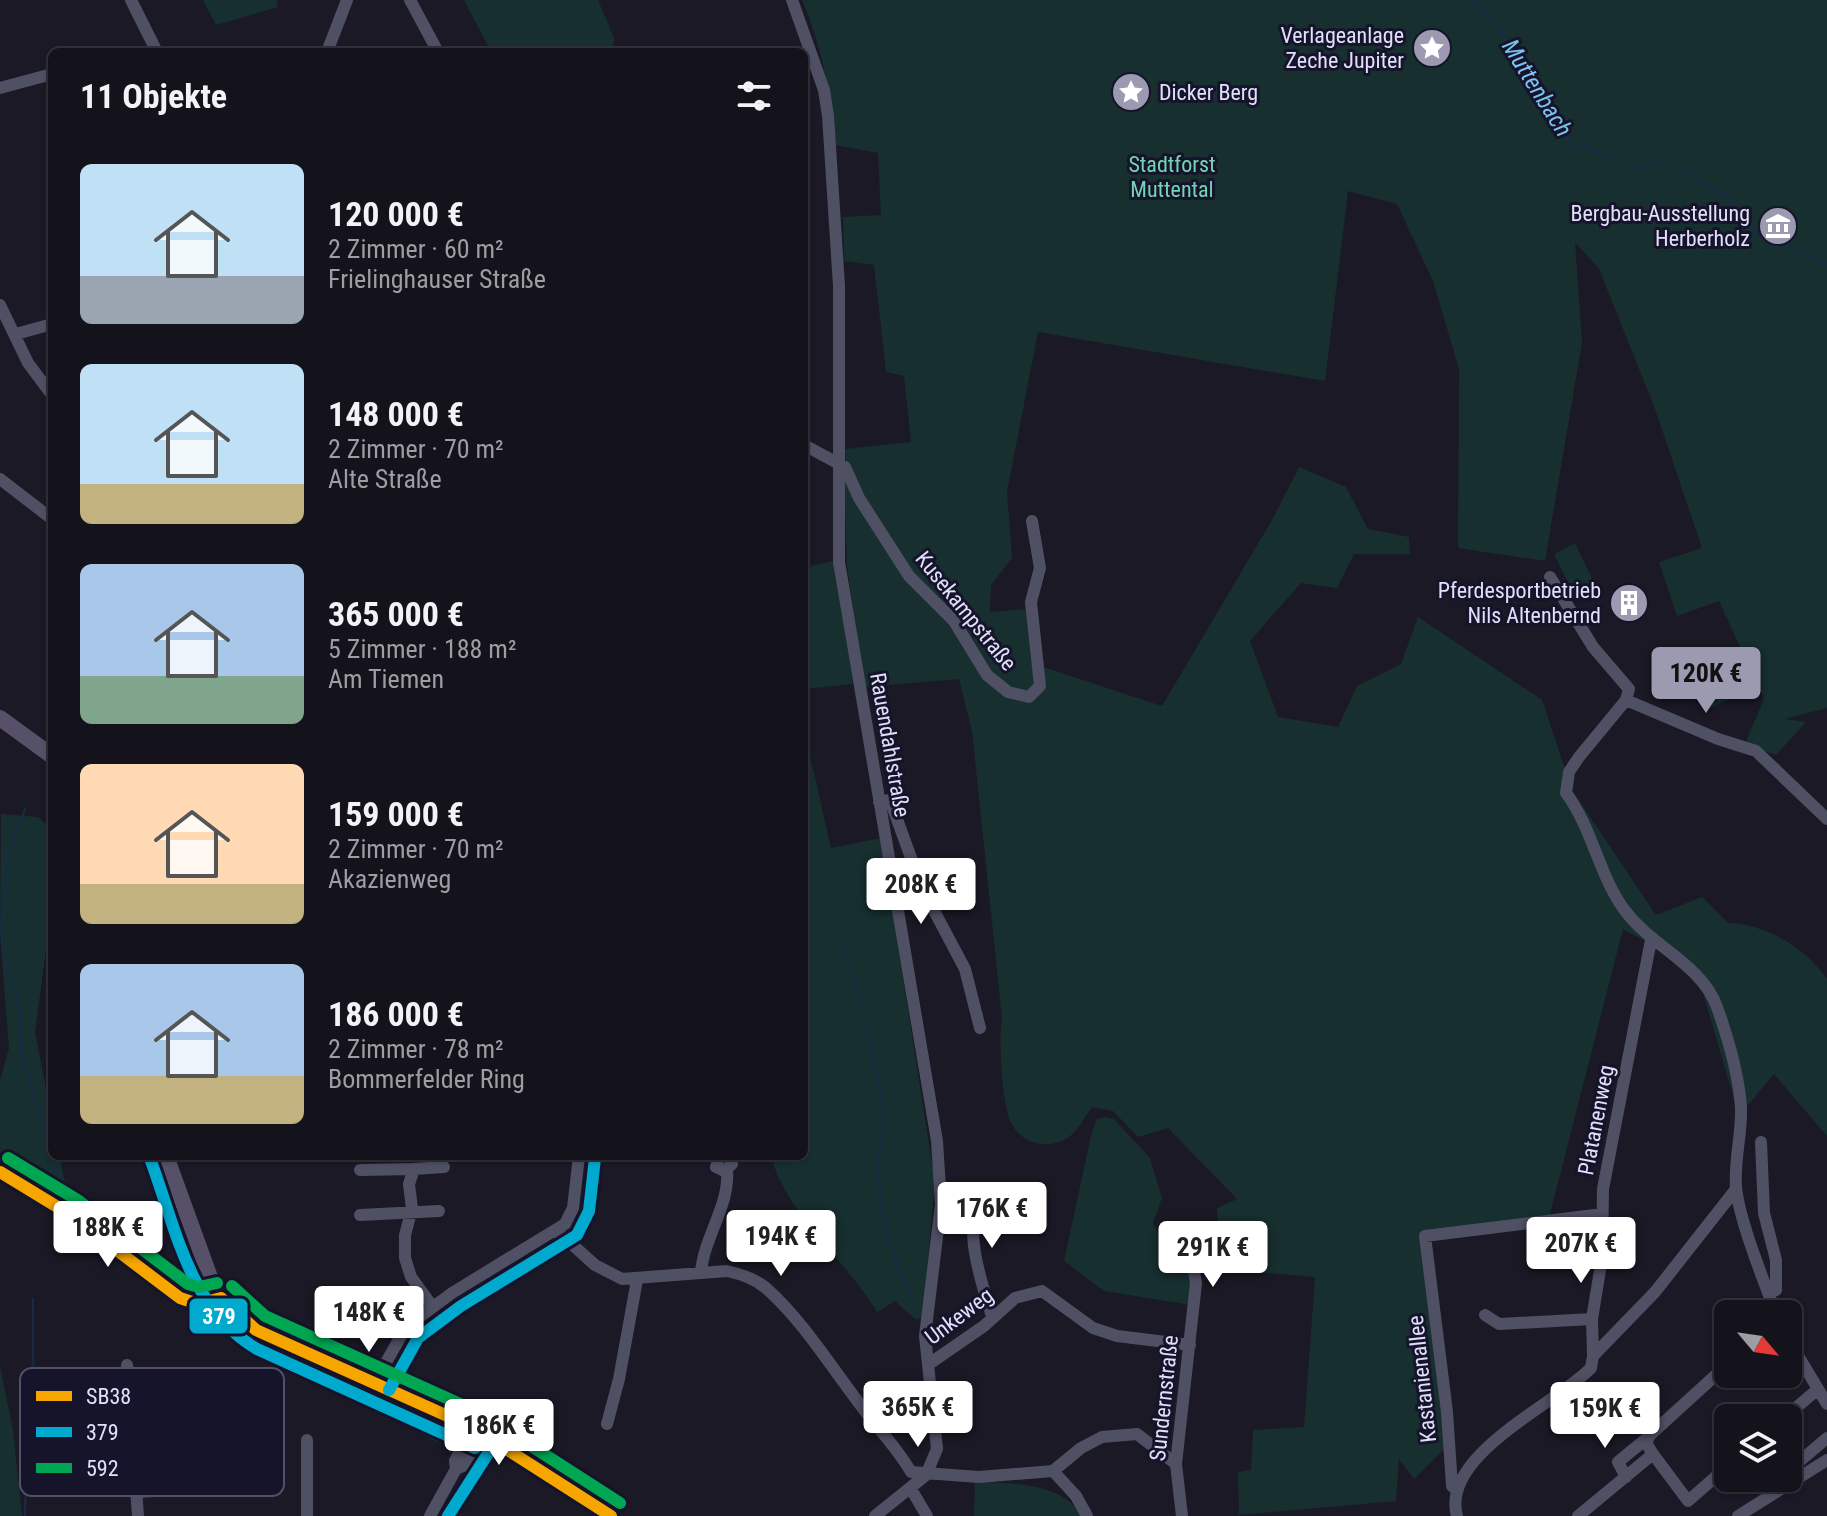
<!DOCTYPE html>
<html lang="de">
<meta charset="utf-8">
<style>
:root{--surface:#14131c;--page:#1d1c25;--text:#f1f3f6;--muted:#9d9ea3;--line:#33323b;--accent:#9b9ab1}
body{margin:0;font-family:"Roboto Condensed",sans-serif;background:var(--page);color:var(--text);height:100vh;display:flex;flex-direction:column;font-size:30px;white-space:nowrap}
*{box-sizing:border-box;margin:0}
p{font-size:26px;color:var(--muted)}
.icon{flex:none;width:44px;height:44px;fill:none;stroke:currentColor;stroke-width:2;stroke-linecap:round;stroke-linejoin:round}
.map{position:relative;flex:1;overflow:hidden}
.drawer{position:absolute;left:48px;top:48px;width:760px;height:1112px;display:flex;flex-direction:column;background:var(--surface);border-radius:12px;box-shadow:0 2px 6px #0004,0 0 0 2px var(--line)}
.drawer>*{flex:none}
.needle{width:52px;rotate:119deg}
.buttons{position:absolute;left:1714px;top:1300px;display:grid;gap:16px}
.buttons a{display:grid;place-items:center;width:88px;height:88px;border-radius:12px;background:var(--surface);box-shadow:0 2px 6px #0004,0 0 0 2px var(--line);font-size:40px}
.price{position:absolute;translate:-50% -68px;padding:0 18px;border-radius:8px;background:#fff;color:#222;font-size:26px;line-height:52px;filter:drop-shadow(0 2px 4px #0008)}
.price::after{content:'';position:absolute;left:50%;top:48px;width:24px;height:18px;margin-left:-12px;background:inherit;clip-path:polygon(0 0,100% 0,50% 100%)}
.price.on{background:var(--accent);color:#111}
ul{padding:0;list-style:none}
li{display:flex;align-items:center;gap:24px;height:200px;padding:0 32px}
li span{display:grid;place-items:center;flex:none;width:224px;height:160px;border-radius:12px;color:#555}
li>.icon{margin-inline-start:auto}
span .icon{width:96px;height:96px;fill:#fffc;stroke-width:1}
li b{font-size:34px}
h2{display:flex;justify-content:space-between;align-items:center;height:96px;padding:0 32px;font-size:34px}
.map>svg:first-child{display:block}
.green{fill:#182f2f}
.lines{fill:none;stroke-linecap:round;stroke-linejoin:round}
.stream{stroke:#162c48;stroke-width:2}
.minor{stroke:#4f5064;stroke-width:12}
.major{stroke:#565168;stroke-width:16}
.bus-1-casing{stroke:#16142a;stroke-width:18}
.bus-2-casing{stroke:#16142a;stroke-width:18}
.bus-3-casing{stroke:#16142a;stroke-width:18}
.bus-1{stroke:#f7a600;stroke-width:12}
.bus-2{stroke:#00a9ce;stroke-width:12}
.bus-3{stroke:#00a651;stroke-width:12}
.labels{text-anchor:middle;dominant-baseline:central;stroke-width:6;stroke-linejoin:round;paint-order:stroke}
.poi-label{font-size:22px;fill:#e1e0fc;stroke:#16142a;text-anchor:end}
.park-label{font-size:22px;fill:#73d5b5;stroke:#16142a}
.street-label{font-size:22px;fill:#e1e0fc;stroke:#16142a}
.water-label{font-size:24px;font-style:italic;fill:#79c2f0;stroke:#16142a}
.key{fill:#16142a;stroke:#535169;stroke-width:2}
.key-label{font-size:22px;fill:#e1e0fc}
.line-badge{stroke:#16142a;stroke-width:3}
.badge-label{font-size:22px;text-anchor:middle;font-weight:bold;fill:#fff}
</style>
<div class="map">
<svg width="1827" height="1516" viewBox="0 0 1827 1516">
<rect width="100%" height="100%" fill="#1a1925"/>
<!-- green -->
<path class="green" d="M203,0H276L278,7L216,25Z
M464,0H598L614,38L613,52H491Z
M802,0H1827V708L1784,719L1806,722L1776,755L1745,744L1764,699L1719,601L1677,616L1659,562L1702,548L1655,409L1599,269L1575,242L1582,343L1545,561L1458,548L1459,369L1433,281L1397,204L1348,191L1325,381L1038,332L1007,492L1012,558L991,585L990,612L1028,609L1031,663L1162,706L1272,520L1299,467L1346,487L1368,529L1409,537L1410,554H1354L1337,588L1301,583L1250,641L1278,717L1338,727L1357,686L1401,664L1418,617L1542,700L1572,790L1656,915L1702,897L1728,923C1766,924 1806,948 1827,979V1136L1774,1074L1739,1116L1696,969L1623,929L1549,1218L1420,1233L1447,1446L1414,1479L1399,1459L1396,1501L1239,1515L1238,1472L1251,1470L1253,1430L1304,1427L1315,1277L1221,1269L1217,1208L1237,1199L1168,1128L1138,1137L1113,1111L1092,1107C1085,1116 1078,1131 1069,1137C1049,1151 1022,1144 1011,1123C1002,1104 998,1038 1002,1018L972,731L959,679L864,687L847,565L844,479L899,568L950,623L951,607C903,586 871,505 846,461L845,449L911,442L904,376L886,372L874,265L844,261L843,217L881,215L878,153L835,145C831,92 822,48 802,0Z
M1575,543L1596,587L1574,596L1554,554Z
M834,561L853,684L804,689V567Z
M1710,657L1728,700L1706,710L1687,667Z
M804,729L831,848L881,838L935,1182L923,1318L915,1319L895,1301L877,1312C850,1265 779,1205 772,1156H804Z
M1,814L38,817L52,829V935L47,942L35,1032L52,1120V1156H59L67,1191L63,1199L0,1161V1080L9,1048L0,934Z
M1105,1117L1114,1119L1150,1158L1162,1198L1153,1223L1168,1248L1186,1246L1192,1266L1191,1305L1104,1291L1064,1261L1091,1136L1097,1119Z
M0,1366L13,1430L22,1516H0Z
M407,1413L451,1433L453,1445L437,1442L403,1424Z
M975,1482C1010,1483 1063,1482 1082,1516H974Z"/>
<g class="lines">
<!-- stream -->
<path class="stream" d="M1471,0L1498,27L1570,143L1576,148L1585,146L1613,161
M1622,165L1638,167L1662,163
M1682,168C1698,181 1715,187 1730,201
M1734,205L1759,235L1827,265
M25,809L10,852L1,930L6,964L21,1013L20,1049L52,1155
M804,877L807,887
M843,948L849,967
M856,980L862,1009
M866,1021L885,1121L878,1163L880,1200L888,1237L910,1297
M52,1156L63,1191L73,1205
M25,1516C23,1494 31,1477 32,1455C34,1403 33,1351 33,1299"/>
<!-- minor -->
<path class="minor" d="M131,0L157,52
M410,0L438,52
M792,0L824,90L828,116L839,286V562L937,1141L941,1204L925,1336L937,1449L926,1475L875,1516
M327,52L347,0
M0,88L52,74
M0,305L28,363L52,395
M16,334L52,324
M804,445L845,467L859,498L909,576L954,621L987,675L1008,692L1029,697L1040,686L1031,602L1040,568L1032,521
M0,479L52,519
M1550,577L1593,647L1629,689L1626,700L1579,757L1569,772L1566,793C1593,829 1599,877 1626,912C1653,947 1702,965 1717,1007C1728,1038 1739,1075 1741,1108C1742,1134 1734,1160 1736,1187C1739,1220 1764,1281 1776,1314
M1626,700L1718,739L1756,751L1827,819
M879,802L890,800L922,888L965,969L980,1028
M1761,1142L1764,1213L1776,1260V1290L1769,1293
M719,1156L716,1167L724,1171L732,1164L729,1156
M360,1170L414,1169
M360,1215L439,1211
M557,1231L595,1265L622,1279L727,1271C741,1274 755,1279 766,1288C803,1321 829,1364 859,1403C876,1427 896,1446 911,1472L979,1477L1053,1471L1081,1448L1102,1437L1137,1434L1176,1464
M701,1272C704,1237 730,1205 727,1170
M432,1306L411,1277L405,1258V1235L412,1209L409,1184L414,1169L444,1167
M1485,1315L1499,1324L1592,1319
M992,1316C982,1285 951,1199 1000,1189L1025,1202
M1788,1339L1827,1404
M1593,1356L1592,1319L1602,1258L1603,1189L1651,940
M929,1364L984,1326L1015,1298L1042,1291L1093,1328L1117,1336L1190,1345
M127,1365L138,1516
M375,1382L406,1327L452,1293L565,1224L573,1208L579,1156
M131,1408L211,1406
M1784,1418L1818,1389
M607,1424L619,1379L637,1280
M1653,1454L1688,1501L1728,1466
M456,1469L463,1466L482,1433
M1053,1471L1076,1496L1087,1516
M1788,1471L1827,1438
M1626,1477L1618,1462L1646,1439
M911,1489L927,1516
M1457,1490L1452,1486L1447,1412L1425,1236L1602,1214
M137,1492L218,1487L219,1458
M307,1516V1440
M430,1516L456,1469L455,1461L472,1427
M1182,1516L1176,1464L1196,1283L1188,1236
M1457,1516C1440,1455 1556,1404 1591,1368L1593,1356L1655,1292L1736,1189
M1578,1516L1653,1454L1646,1443L1650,1435L1728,1364
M1738,1516L1827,1460"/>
<!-- major -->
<path class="major" d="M0,718L52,756
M166,1156L211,1280C224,1304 240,1321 264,1334L472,1427L611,1516
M0,1172L69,1214L180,1298L198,1304L221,1298"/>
<!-- bus-1 casing -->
<g class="bus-1-casing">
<path id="bus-1" d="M0,1172L69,1214L180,1298L198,1304L221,1298
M221,1298L256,1330L472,1427L611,1516"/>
</g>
<!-- bus-2 casing -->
<g class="bus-2-casing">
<path id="bus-2" d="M151,1161C176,1229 190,1310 257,1349L475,1448
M389,1390L418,1338L461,1306L577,1235L589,1211L595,1158
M448,1516L496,1441"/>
</g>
<!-- bus-3 casing -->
<g class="bus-3-casing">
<path id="bus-3" d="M8,1158L79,1201L188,1284L199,1287L217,1283
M232,1286L265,1316L480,1413L620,1503"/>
</g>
<!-- bus-1 -->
<use href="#bus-1" class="bus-1"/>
<!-- bus-2 -->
<use href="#bus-2" class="bus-2"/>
<!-- bus-3 -->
<use href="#bus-3" class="bus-3"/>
</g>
<!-- icons -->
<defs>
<g id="sight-disc" transform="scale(2)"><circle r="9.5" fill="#9b9ab1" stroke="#16142a"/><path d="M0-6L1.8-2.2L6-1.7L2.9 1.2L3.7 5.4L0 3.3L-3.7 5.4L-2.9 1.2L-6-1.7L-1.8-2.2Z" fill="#fff"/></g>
<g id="museum-disc" transform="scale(2)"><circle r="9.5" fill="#9b9ab1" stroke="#16142a"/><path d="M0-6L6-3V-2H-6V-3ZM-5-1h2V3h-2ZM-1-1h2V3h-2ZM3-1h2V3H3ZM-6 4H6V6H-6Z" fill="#fff"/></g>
<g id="building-disc" transform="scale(2)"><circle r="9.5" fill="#9b9ab1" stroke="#16142a"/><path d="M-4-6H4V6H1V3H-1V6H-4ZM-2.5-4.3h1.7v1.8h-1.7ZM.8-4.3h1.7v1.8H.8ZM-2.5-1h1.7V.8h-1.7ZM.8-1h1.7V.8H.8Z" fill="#fff"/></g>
</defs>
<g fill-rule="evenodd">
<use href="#sight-disc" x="1432" y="48"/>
<use href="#sight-disc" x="1131" y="92"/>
<use href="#museum-disc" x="1778" y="226"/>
<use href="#building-disc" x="1629" y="603"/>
</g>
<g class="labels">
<!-- poi labels -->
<g class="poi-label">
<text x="1404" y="35">Verlageanlage<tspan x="1404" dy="25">Zeche Jupiter</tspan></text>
<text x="1159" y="92" text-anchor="start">Dicker Berg</text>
<text x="1750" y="213">Bergbau-Ausstellung<tspan x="1750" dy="25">Herberholz</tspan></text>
<text x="1601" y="590">Pferdesportbetrieb<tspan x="1601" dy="25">Nils Altenbernd</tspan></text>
</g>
<!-- park labels -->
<g class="park-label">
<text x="1172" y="164">Stadtforst<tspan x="1172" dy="25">Muttental</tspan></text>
</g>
<!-- street labels -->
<g class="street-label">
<text transform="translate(966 611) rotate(51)">Kusekampstraße</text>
<text transform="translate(890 745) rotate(80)">Rauendahlstraße</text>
<text transform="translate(1596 1120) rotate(-79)">Platanenweg</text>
<text transform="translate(959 1316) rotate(-37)">Unkeweg</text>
<text transform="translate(1422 1379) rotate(-96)">Kastanienallee</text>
<text transform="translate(1164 1398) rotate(-84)">Sundernstraße</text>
</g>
<!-- water labels -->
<g class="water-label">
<text transform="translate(1537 88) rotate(58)">Muttenbach</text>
</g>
</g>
<!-- legend -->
<rect x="20" y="1368" width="264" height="128" rx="12" class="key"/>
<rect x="36" y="1391" width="36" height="10" fill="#f7a600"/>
<rect x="36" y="1427" width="36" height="10" fill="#00a9ce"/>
<rect x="36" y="1463" width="36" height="10" fill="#00a651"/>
<g class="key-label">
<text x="86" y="1404">SB38</text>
<text x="86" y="1440">379</text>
<text x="86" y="1476">592</text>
</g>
<rect class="line-badge" x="188" y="1297" width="61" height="38" rx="8" fill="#00a9ce"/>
<g class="badge-label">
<text x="219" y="1324">379</text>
</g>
</svg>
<div class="buttons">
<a><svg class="needle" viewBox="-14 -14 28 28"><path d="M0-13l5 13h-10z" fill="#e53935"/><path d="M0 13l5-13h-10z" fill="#9d9ea3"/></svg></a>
<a><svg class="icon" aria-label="layers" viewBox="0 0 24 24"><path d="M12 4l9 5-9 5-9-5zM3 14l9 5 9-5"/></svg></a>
</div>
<b class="price on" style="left:1706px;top:715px">120K €</b>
<b class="price" style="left:921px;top:926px">208K €</b>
<b class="price" style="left:992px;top:1250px">176K €</b>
<b class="price" style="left:108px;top:1269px">188K €</b>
<b class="price" style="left:781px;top:1278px">194K €</b>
<b class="price" style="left:1581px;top:1285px">207K €</b>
<b class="price" style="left:1213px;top:1289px">291K €</b>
<b class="price" style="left:369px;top:1354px">148K €</b>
<b class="price" style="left:918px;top:1449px">365K €</b>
<b class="price" style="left:1605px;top:1450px">159K €</b>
<b class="price" style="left:499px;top:1467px">186K €</b>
<section class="drawer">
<h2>11 Objekte<svg class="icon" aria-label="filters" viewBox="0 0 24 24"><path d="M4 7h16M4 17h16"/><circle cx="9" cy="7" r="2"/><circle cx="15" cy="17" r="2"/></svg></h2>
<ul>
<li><span style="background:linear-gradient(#bfe0f5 70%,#9aa5b1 0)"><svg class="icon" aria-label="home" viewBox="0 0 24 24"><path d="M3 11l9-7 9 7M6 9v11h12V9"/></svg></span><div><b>120 000 €</b><p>2 Zimmer · 60 m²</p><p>Frielinghauser Straße</p></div></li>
<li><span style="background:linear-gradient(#bfe0f5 75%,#c2b280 0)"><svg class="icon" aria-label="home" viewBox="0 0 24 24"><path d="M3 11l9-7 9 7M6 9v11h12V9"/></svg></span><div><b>148 000 €</b><p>2 Zimmer · 70 m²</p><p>Alte Straße</p></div></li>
<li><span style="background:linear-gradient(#a9c7e8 70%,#7fa58c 0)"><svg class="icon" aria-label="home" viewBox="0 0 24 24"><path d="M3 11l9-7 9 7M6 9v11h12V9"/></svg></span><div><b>365 000 €</b><p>5 Zimmer · 188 m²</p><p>Am Tiemen</p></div></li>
<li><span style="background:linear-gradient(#ffd9b3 75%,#c2b280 0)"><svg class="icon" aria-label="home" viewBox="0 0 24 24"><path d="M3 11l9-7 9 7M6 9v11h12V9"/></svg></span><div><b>159 000 €</b><p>2 Zimmer · 70 m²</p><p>Akazienweg</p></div></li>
<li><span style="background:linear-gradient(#a9c7e8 70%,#c2b280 0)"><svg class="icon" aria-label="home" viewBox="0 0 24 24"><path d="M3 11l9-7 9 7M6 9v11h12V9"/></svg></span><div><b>186 000 €</b><p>2 Zimmer · 78 m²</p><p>Bommerfelder Ring</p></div></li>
</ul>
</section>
</div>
